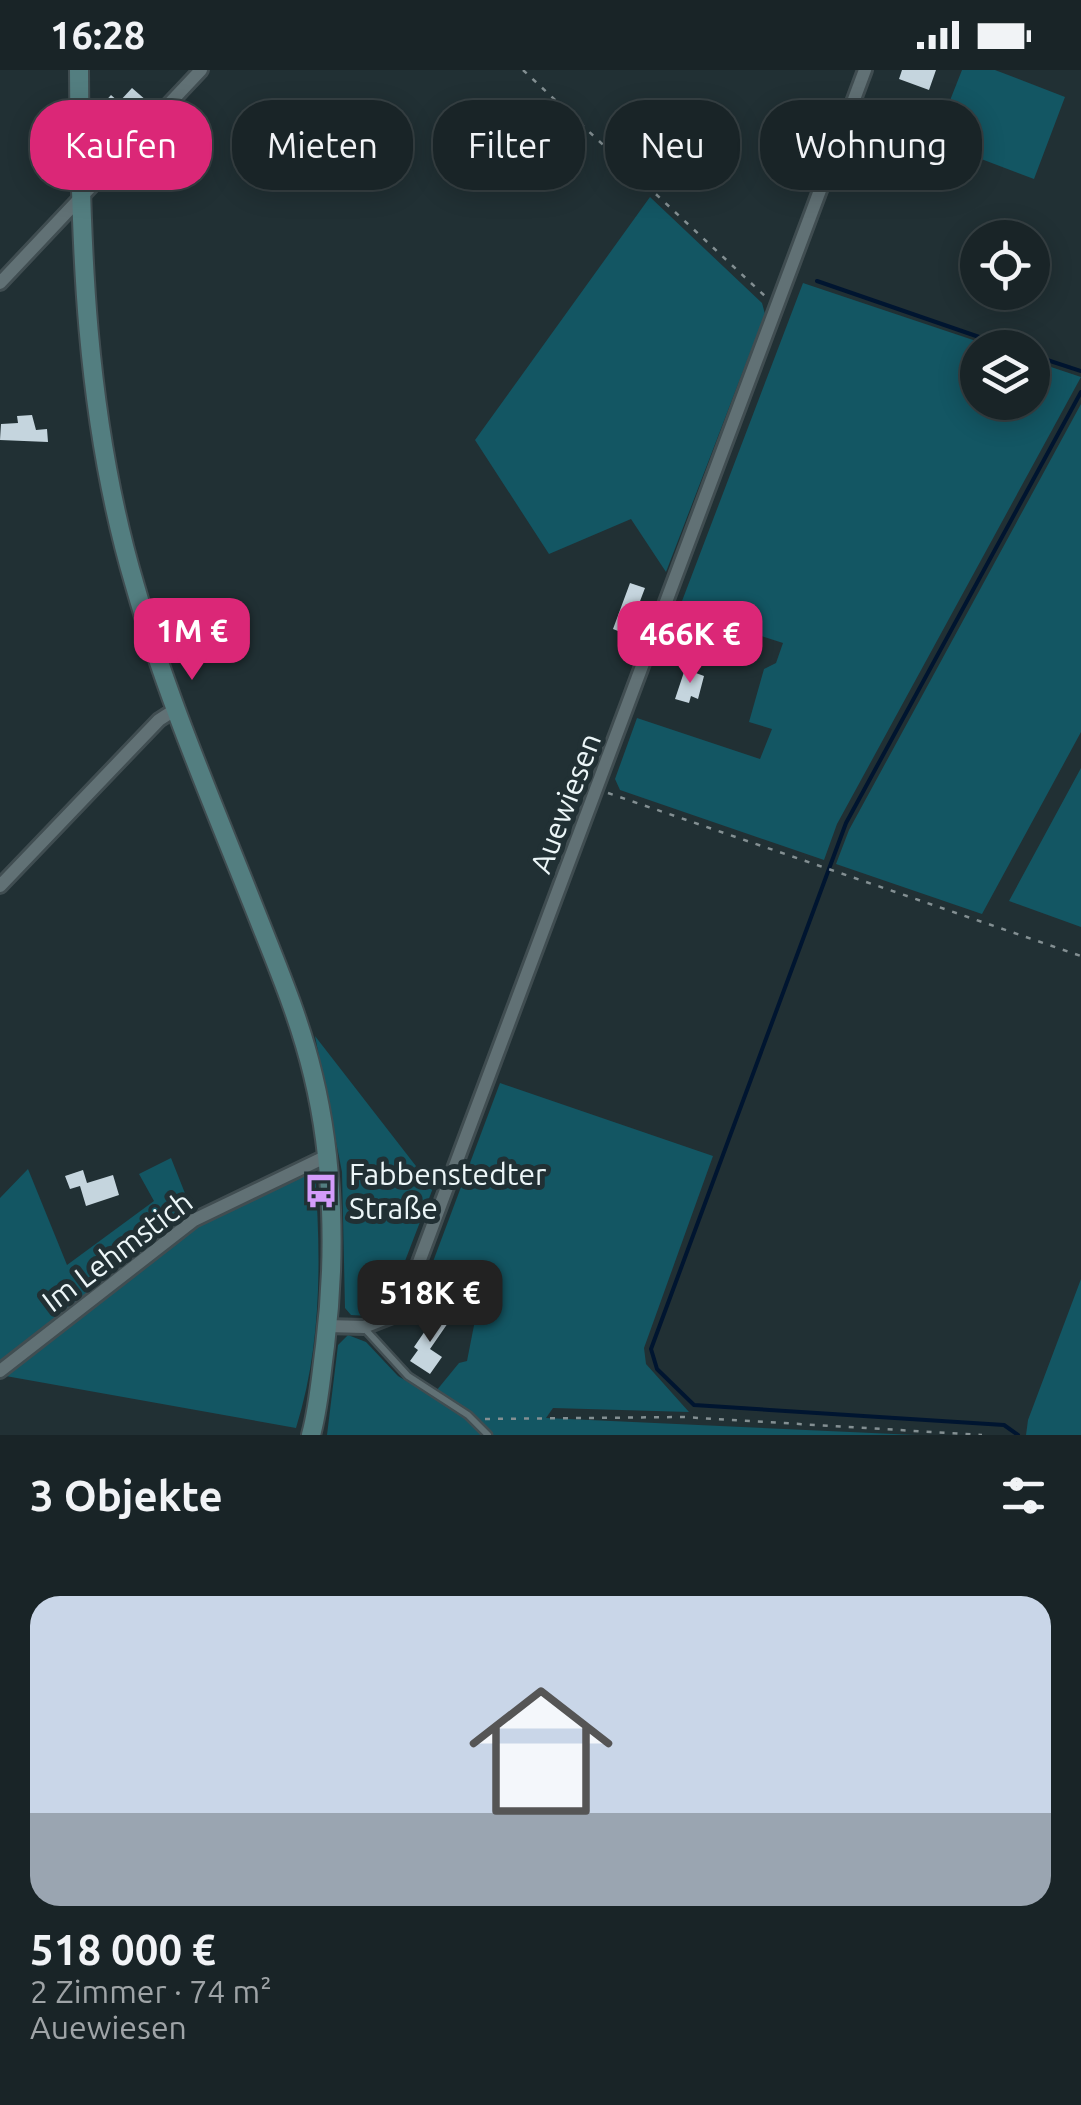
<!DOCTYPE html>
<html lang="de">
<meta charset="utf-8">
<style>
:root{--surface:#192427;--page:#222c2f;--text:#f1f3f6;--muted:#9fa4a7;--line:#374144;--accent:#db2777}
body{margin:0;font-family:Ubuntu,sans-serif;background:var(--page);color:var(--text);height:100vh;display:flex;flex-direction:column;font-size:38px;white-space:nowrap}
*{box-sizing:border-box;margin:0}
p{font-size:32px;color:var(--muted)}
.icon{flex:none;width:55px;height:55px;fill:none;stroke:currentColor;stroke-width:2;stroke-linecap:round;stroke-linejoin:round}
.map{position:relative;height:1365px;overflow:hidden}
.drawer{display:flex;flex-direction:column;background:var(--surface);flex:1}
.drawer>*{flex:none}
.banner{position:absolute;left:30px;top:30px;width:1022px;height:90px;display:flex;gap:20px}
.fabs{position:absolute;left:960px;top:150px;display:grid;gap:20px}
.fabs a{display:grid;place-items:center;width:90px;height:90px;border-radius:50%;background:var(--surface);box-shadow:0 5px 25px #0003,0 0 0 2px var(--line);font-size:50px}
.price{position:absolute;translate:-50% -85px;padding:0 22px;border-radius:20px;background:var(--accent);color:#fff;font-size:32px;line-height:65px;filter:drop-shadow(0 2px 5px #0008)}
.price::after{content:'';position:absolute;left:50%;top:60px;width:30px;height:22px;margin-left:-15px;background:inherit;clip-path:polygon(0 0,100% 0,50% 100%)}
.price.active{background:#222;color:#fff}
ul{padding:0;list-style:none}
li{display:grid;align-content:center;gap:20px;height:530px;padding:0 30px}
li+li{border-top:2px solid var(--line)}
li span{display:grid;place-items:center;height:310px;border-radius:30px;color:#555}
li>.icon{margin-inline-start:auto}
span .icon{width:180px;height:180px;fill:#fffc;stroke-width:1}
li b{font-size:42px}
h2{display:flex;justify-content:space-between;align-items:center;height:120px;padding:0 30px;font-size:42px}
.tag{padding:0 35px;border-radius:40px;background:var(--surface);box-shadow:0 5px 25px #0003,0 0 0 2px var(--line);font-size:35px;line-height:90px}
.tag.active{background:var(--accent);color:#fff}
.status{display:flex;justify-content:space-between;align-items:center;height:70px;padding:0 50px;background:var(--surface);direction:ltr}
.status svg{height:28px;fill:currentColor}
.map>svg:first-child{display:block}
.green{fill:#135663}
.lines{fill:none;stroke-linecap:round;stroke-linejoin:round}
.stream{stroke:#001530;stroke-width:4}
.building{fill:#c5d5de}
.lane-casing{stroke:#404d51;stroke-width:11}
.street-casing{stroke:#404d51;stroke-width:18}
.secondary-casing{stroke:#404d51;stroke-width:22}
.path{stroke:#838f92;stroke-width:2.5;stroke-dasharray:5 8;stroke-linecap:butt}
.lane{stroke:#617175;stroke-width:6}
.street{stroke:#617175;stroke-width:12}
.secondary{stroke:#537e80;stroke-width:18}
.labels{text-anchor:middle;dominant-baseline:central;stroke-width:10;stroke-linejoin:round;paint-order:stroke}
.street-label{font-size:30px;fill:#ecf6f8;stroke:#213034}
.poi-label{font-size:30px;fill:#ecf6f8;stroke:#213034;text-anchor:start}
</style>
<div class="status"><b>16:28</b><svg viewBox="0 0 49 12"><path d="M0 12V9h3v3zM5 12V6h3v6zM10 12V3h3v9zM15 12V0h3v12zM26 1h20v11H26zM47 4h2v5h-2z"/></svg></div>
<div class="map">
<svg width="1081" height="1365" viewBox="0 0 1081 1365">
<rect width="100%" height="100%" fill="#213034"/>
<!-- green -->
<path class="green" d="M962,0H995L1065,27L1034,109L934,71Z
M650,127L762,233L765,244L666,502L631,449L549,484L475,370Z
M803,213L994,277L978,278V332H1032L1033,291L1081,307L837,754L824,790L620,720L615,709L637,648L760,689L772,659L749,652L764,599L776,593L783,573L679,539Z
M1081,334V662L982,844L836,794L849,760Z
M1081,698V857L1009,831Z
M315,966L433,1118L387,1238L369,1246L351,1245L345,1238L342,1102Z
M500,1013L713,1086L644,1278L646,1294L689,1342L553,1338L546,1348L916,1365H327L338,1275L348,1265L366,1272L398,1306L432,1326L459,1293L467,1291L476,1245L416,1237Z
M171,1088L192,1141L187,1147L202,1155L306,1102L315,1103C321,1189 322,1275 296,1358L0,1305V1128L28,1099L67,1195L154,1131L139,1104Z
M1081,1209V1365H1026L1028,1350Z"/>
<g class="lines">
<!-- stream -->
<path class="stream" d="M817,211L1011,278
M1032,285L1081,301
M1018,1365L1004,1355L694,1335L657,1299L651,1279L846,753L1081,322"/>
</g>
<!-- building -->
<path class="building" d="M902,0H936L929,20L899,9Z
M132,18L147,31L127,53L101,36L111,25L119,32Z
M32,345L36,360L47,359L48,372L0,370L1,354L18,353L17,346Z
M630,513L645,518L634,547L639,558H630L628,565L613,559Z
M685,599L704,606L698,629L691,626L689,633L675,629Z
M83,1100L87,1113L113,1105L119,1125L86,1136L80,1116L70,1119L65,1106Z
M438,1242L450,1250L430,1279L442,1287L430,1304L410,1291L418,1280L414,1277Z"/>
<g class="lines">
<!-- lane casing -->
<g class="lane-casing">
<path id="lane" d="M365,1259L408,1306L468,1345L488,1365"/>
</g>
<!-- street casing -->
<g class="street-casing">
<path id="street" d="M0,213L201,0
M0,816L159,650L176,639
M327,1256L364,1257L400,1243L865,0
M0,1301L194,1150L325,1087"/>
</g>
<!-- secondary casing -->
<g class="secondary-casing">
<path id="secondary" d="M79,0C80,174 85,348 135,516C166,625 211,729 253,835C275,891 299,946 313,1005C334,1091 336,1188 325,1276C321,1305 319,1336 311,1365"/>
</g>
<!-- path -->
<path class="path" d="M523,0L766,227
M608,723L1081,886
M485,1349L683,1347L982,1365"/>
<!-- lane -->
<use href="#lane" class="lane"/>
<!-- street -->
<use href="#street" class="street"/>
<!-- secondary -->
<use href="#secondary" class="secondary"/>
</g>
<!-- icons -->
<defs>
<g id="bus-bare" transform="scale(2.7)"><path d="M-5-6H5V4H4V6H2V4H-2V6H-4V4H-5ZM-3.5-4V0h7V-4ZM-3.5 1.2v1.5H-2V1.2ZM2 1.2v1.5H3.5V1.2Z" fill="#d49cfb" stroke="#213034" stroke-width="2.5" paint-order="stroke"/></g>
</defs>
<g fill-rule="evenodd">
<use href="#bus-bare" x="321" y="1121"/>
</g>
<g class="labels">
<!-- street labels -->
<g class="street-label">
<text transform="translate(565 733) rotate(-69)">Auewiesen</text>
<text transform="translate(117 1181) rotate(-37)">Im Lehmstich</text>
</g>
<!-- poi labels -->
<g class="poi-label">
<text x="349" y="1104">Fabbenstedter<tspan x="349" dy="34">Straße</tspan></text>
</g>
</g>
</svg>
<div class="fabs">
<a><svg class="icon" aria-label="locate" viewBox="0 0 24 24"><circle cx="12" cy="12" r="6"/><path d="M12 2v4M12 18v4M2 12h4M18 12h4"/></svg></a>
<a><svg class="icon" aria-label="layers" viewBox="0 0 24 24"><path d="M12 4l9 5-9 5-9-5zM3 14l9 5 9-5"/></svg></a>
</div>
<b class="price" style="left:192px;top:613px">1M €</b>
<b class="price" style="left:690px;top:616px">466K €</b>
<b class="price active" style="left:430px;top:1275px">518K €</b>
<div class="banner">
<a class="tag active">Kaufen</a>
<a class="tag">Mieten</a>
<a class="tag">Filter</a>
<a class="tag">Neu</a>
<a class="tag">Wohnung</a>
</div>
</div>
<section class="drawer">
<h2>3 Objekte<svg class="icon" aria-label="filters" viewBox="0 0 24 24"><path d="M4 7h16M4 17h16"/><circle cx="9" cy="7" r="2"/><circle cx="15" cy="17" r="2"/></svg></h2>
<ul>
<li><span style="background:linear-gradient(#c9d6e8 70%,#9aa5b1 0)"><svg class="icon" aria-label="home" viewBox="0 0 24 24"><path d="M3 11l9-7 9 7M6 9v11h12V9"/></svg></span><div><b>518 000 €</b><p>2 Zimmer · 74 m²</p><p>Auewiesen</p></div></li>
</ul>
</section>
